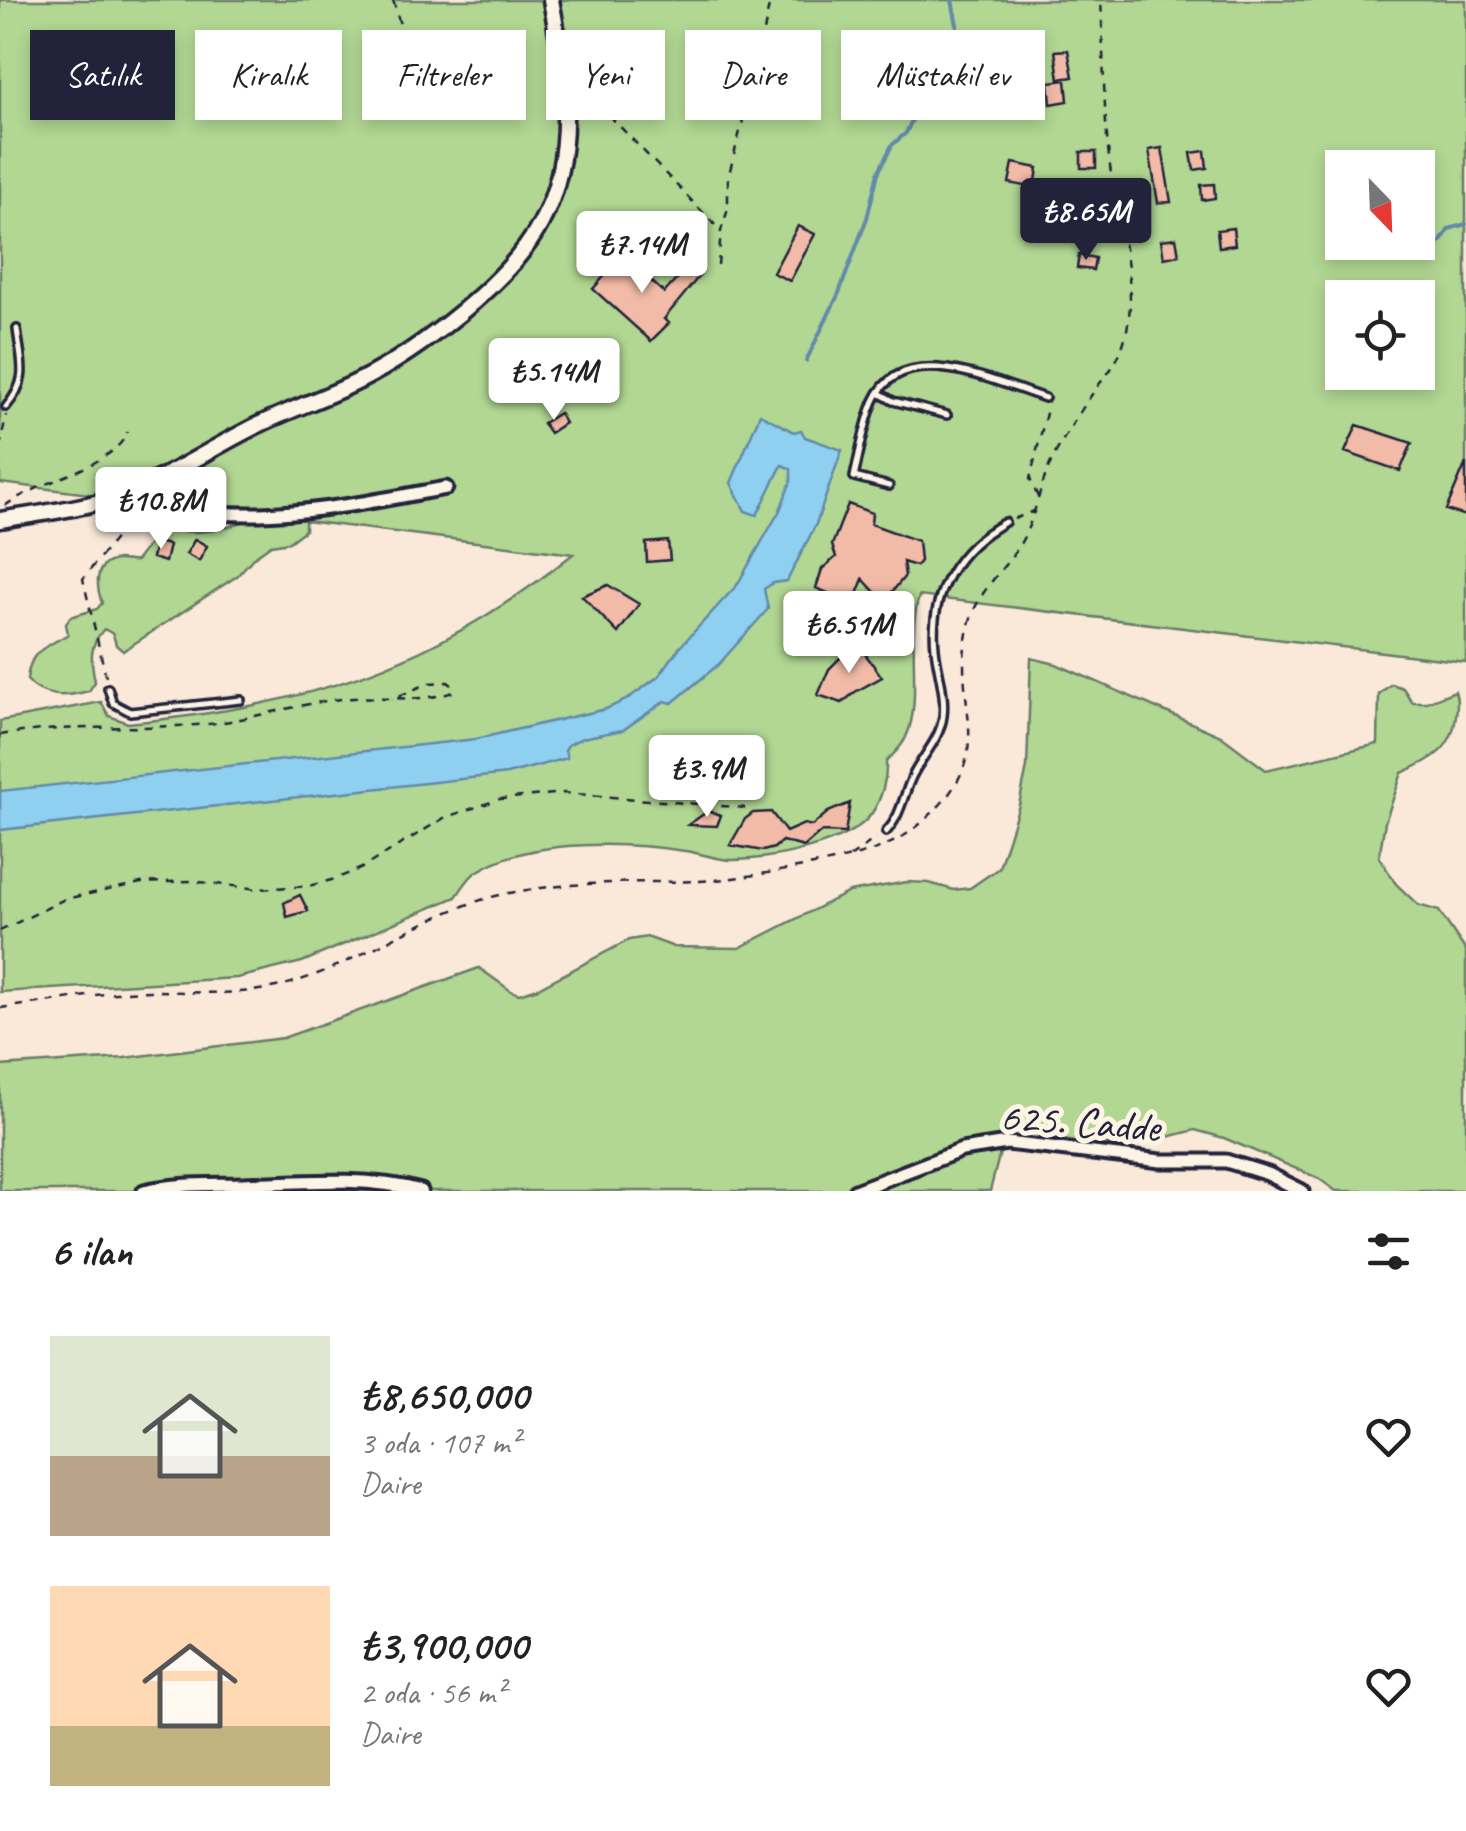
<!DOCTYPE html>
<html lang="tr">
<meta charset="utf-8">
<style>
:root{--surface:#fff;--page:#f2f2f2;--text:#222;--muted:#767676;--accent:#22223b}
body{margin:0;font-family:Caveat,sans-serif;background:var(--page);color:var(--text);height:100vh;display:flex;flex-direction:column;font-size:38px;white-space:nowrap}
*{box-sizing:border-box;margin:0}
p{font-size:32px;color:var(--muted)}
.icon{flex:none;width:55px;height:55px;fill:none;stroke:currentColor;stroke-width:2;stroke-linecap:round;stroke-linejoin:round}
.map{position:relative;height:1191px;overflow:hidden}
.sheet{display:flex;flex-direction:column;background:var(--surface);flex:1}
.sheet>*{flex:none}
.top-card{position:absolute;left:30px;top:30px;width:1408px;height:90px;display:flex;gap:20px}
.needle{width:65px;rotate:157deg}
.tools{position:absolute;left:1325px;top:150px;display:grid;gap:20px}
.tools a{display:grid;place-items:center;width:110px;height:110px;border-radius:0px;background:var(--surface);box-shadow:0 5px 15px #0003;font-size:50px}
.price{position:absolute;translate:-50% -85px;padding:0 22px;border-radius:10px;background:#fff;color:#222;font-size:32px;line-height:65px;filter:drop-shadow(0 2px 5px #0008)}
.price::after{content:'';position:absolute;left:50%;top:60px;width:30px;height:22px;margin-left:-15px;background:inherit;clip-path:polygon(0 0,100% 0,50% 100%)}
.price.selected{background:var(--accent);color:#fff}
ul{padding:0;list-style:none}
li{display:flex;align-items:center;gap:30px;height:250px;padding:0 50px}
li span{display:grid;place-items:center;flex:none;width:280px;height:200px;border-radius:0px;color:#555}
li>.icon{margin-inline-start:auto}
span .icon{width:120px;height:120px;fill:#fffc;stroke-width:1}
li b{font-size:42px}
h2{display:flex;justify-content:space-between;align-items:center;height:120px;padding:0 50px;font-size:42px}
.pill{padding:0 35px;border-radius:0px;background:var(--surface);box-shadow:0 5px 15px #0003;font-size:35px;line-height:90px}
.pill.selected{background:var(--accent);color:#fff}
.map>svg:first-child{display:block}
.green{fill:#b1d793;stroke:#6a7c67;stroke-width:2.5;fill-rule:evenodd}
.water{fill:#8fcff0;stroke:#638aa8;stroke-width:2.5}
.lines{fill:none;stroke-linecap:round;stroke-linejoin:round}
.stream{stroke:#638aa8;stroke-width:4}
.building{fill:#f2bba7;stroke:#22223b;stroke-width:2.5}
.service-casing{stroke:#22223b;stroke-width:12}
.minor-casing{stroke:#22223b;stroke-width:19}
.tertiary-casing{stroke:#22223b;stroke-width:21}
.path{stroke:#22223b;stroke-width:2.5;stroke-dasharray:8 8;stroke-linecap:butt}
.service{stroke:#fcf5e5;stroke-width:5}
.minor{stroke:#fcf5e5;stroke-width:11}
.tertiary{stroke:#fcf5e5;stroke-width:14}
.labels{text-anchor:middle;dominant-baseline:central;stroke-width:10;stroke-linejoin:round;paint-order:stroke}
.street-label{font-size:42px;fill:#22223b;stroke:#fcf5e5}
</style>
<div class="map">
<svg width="1466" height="1191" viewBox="0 0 1466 1191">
<rect width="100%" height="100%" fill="#fae9d9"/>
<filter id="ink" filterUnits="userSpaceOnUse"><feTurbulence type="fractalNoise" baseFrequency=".01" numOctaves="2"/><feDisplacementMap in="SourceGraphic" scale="20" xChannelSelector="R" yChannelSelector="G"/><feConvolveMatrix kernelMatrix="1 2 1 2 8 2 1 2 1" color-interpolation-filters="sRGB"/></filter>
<g filter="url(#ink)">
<!-- green -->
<path class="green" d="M0,0H1466V662L919,596C906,641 923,701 906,737C902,747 893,754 886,762C887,778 882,798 872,813C851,845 766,861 730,860C715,859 700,853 685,851C625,842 527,838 475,873C467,879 462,889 456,897L302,962L237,978L0,992V721L101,702L109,716L128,723C308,705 430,669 573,554L305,521V530L289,542L271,545L254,557L237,576L123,651L116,645L113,634L104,629C88,646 91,661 95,682L89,691C66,697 43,699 27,680C30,649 44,649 68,634L66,624L70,617L97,609L102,603C97,589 93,567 112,561C120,558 127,562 136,561L150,543L146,536C152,523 164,520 177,520L183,531C212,535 233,526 259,515L0,483ZM1342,168H1418V242H1342ZM1342,298H1418V372H1342Z
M1031,658L1056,664L1221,736L1266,770L1378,744L1379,694L1391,684L1403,688L1412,702H1427L1455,691C1458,700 1457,706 1456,716C1452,751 1432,759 1402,773L1385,822L1379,857L1396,884L1418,905L1439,911L1466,951V1191H1336L1318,1178L1224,1138L1195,1130L1132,1146L1079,1143L1006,1129L990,1191H0V1066L124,1058L283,1038L479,968L511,991L519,994L538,988L629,940L647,937L674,947L739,948L849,892L907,882L929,883L954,890L970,888L999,868L1019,805L1027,767Z"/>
<!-- water -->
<path class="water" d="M760,414L794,432L801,430L805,437L842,450L816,524L787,581L773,583L764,589L768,609L719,664L672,703L665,701L623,730L582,738L568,745L565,750L567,758L507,774L0,830V791L476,739L606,709L626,700L659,676L679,648L737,585L780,510L791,481V469L782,465L757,515L745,511L731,483Z"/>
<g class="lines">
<!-- stream -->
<path class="stream" d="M1382,259L1410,245L1440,243L1449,229L1466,224
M806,361L839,293L867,218L878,173L892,145L906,133L938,62L956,37L957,25L952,0"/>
</g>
<!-- building -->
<path class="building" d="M794,44L811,50L806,67L788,62Z
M1068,50L1073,77L1059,79L1055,51Z
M434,56L436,69L421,72L419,58Z
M1066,80L1068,101L1051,104L1049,82Z
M1162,148L1171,202L1158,203L1149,150Z
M1205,151L1207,168L1194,170L1191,153Z
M1081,152H1096V168H1081Z
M1013,163L1038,168L1035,188L1009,183Z
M1214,184L1215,198L1202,200L1201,185Z
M798,226L815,234L790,281L773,273Z
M1233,228L1235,245L1219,247L1217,230Z
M1176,238L1179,255L1164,258L1161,240Z
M623,255L664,293L689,266L700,275L664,319L669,323L651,341L593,289Z
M1079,255L1095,258L1093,270L1077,268Z
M559,413L565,423L550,433L543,423Z
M1357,425L1412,443L1400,471L1345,452Z
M1466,463V516L1446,510Z
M848,504L872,513L871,524L918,541L920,561L916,566L903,562L905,576L888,597L875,592L863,579L853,604L816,588L822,569L836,557L832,545Z
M195,539L207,546L199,561L186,554Z
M668,541L670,560L647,562L646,543Z
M156,542L169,545L165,562L152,558Z
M608,585L639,604L618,633L582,596Z
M860,647L882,677L855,692L842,703L818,695L829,669L844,654Z
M850,803L845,833L821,832L804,847L782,841L774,848L763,851L730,845L745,819L753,813L771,812L786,832L804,824L812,826L828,812Z
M708,811L721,815L717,826L688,825Z
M300,895L308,911L287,917L284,903Z"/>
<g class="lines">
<!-- service casing -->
<g class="service-casing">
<path id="service" d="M879,393L893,401L947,415
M6,407C30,378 21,364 17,329
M889,486L854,477C860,452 864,424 874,401C903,336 999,384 1045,398
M108,688L113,703L130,712L241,700
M886,832C901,816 903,796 912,777C922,756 940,740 943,716C946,693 937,670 935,648C929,592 958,548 1005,522"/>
</g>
<!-- minor casing -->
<g class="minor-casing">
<path id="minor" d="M140,488C206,539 368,502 446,488
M144,1191C177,1183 210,1185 244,1184C301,1182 365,1176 421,1191
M855,1191L962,1150L1007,1143L1161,1161H1226L1268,1174L1302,1191"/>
</g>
<!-- tertiary casing -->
<g class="tertiary-casing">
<path id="tertiary" d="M0,520C40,513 81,509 119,496C164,480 205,452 248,430C284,411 323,399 359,381C417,352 511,281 541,223C578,153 565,75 551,0"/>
</g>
<!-- path -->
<path class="path" d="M393,0L413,70
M576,81L720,230
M718,265L721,231L728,209V178L759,58L770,0
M0,448L6,415
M1038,497L1030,479L1047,409
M5,506C34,483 117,465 127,432
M1014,519L1034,511
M106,677L83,579L143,503
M0,735C69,724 139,730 208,724C257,719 304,701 353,698C386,696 421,703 453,692V686L448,682L429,683L392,699
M850,857L876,838
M0,931L65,899L141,883L191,881L259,889L309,886L335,879L362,868L444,818L500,799L564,793L746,808
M0,1008C51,1002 105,991 156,991C197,992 236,996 276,987C361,967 429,906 515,892C576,881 638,883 700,881C737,879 773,872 809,866C848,858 889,851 920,824C1008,749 946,706 970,621C979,590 1004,570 1020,544C1036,517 1039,486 1053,458C1066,433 1081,410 1097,387C1104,378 1113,368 1118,357C1146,297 1117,227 1110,166C1103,111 1104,55 1101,0"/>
<!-- service -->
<use href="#service" class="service"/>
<!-- minor -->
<use href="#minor" class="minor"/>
<!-- tertiary -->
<use href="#tertiary" class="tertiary"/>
</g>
</g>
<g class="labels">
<!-- street labels -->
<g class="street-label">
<text transform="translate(1080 1122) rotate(4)">625. Cadde</text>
</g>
</g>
</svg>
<div class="tools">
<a><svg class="needle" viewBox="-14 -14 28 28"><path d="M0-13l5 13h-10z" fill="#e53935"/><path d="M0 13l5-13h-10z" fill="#767676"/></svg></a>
<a><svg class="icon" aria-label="locate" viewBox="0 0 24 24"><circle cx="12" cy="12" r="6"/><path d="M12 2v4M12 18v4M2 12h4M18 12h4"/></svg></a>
</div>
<b class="price selected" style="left:1086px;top:263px">₺8.65M</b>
<b class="price" style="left:642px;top:296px">₺7.14M</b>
<b class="price" style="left:554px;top:423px">₺5.14M</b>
<b class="price" style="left:161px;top:552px">₺10.8M</b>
<b class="price" style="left:849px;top:676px">₺6.51M</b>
<b class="price" style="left:707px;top:820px">₺3.9M</b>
<div class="top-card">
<a class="pill selected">Satılık</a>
<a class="pill">Kiralık</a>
<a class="pill">Filtreler</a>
<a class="pill">Yeni</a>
<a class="pill">Daire</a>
<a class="pill">Müstakil ev</a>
</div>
</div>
<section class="sheet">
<h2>6 ilan<svg class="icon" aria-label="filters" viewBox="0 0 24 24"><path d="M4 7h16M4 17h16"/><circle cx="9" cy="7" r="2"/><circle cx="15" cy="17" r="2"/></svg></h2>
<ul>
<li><span style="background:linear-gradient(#dfe7d0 60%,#b9a48a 0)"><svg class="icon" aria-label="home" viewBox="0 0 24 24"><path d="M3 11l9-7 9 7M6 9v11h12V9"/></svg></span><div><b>₺8,650,000</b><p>3 oda · 107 m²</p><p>Daire</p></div><svg class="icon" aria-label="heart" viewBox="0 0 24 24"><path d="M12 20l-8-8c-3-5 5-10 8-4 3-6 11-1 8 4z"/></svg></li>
<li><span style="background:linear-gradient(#ffd9b3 70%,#c2b280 0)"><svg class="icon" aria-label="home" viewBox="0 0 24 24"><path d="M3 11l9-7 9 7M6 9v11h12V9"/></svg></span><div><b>₺3,900,000</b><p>2 oda · 56 m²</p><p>Daire</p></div><svg class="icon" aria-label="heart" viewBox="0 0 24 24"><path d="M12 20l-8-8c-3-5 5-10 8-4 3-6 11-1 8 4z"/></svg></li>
</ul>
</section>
